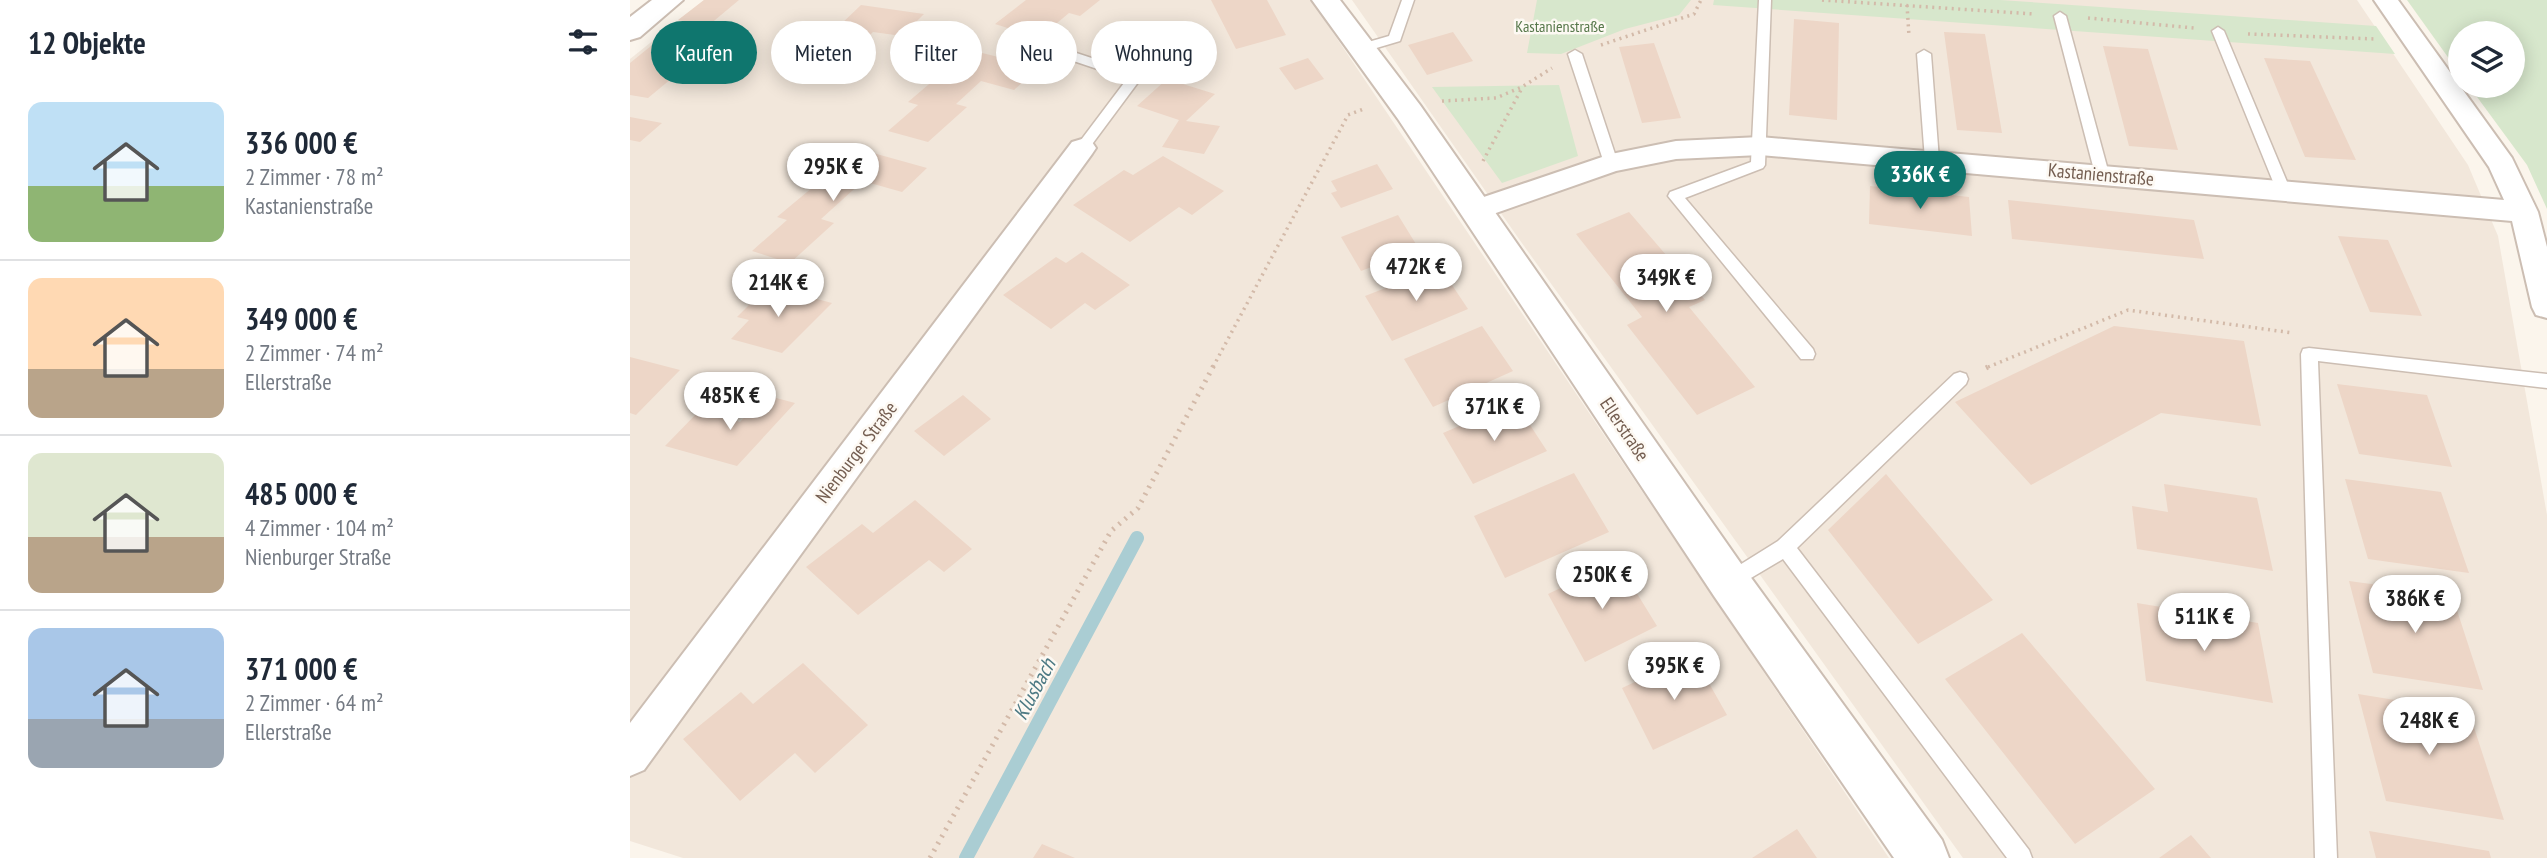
<!DOCTYPE html>
<html lang="de">
<meta charset="utf-8">
<style>
:root{--surface:#fff;--page:#f2f2f3;--text:#1f2937;--muted:#747a83;--line:#e0e1e3;--accent:#0f766e}
body{margin:0;font-family:"PT Sans Narrow",sans-serif;background:var(--page);color:var(--text);height:100vh;display:flex;flex-direction:column;font-size:26px;white-space:nowrap}
*{box-sizing:border-box;margin:0}
p{font-size:23px;color:var(--muted)}
.icon{flex:none;width:38px;height:38px;fill:none;stroke:currentColor;stroke-width:2;stroke-linecap:round;stroke-linejoin:round}
.map{position:relative;flex:1;overflow:hidden}
.sheet{display:flex;flex-direction:column;background:var(--surface);width:630px}
.sheet>*{flex:none}
.top-card{position:absolute;left:21px;top:21px;width:665px;height:63px;display:flex;gap:14px}
.buttons{position:absolute;left:1818px;top:21px;display:grid;gap:14px}
.buttons a{display:grid;place-items:center;width:77px;height:77px;border-radius:50%;background:var(--surface);box-shadow:0 4px 18px #0003;font-size:35px}
.price{position:absolute;translate:-50% -60px;padding:0 16px;border-radius:24px;background:#fff;color:#222;font-size:23px;line-height:46px;filter:drop-shadow(0 2px 4px #0008)}
.price::after{content:'';position:absolute;left:50%;top:42px;width:21px;height:16px;margin-left:-10px;background:inherit;clip-path:polygon(0 0,100% 0,50% 100%)}
.price.selected{background:var(--accent);color:#fff}
ul{padding:0;list-style:none}
li{display:flex;align-items:center;gap:21px;height:175px;padding:0 28px}
li+li{border-top:2px solid var(--line)}
li span{display:grid;place-items:center;flex:none;width:196px;height:140px;border-radius:14px;color:#555}
li>.icon{margin-inline-start:auto}
span .icon{width:84px;height:84px;fill:#fffc;stroke-width:1}
li b{font-size:30px}
h2{display:flex;justify-content:space-between;align-items:center;height:84px;padding:0 28px;font-size:30px}
.chip{padding:0 24px;border-radius:32px;background:var(--surface);box-shadow:0 4px 18px #0003;font-size:24px;line-height:63px}
.chip.selected{background:var(--accent);color:#fff}
main{display:flex;flex:1;min-height:0}
.map>svg:first-child{display:block}
.residential{fill:#f2e7db}
.green{fill:#d7e7cc}
.lines{fill:none;stroke-linecap:round;stroke-linejoin:round}
.stream{stroke:#aacdd3;stroke-width:14}
.building{fill:#edd6c7}
.service-casing{stroke:#ccbeb3;stroke-width:3}
.minor-casing{stroke:#ccbeb3;stroke-width:4}
.tertiary-casing{stroke:#ccbeb3;stroke-width:4}
.path-far1{stroke:#d3baa9;stroke-width:3.5;stroke-dasharray:2 4.5;stroke-linecap:butt}
.path{stroke:#d3baa9;stroke-width:5;stroke-dasharray:2 6;stroke-linecap:butt}
.service{fill:#fff;fill-rule:evenodd}
.minor{fill:#fff;fill-rule:evenodd}
.tertiary{fill:#fff;fill-rule:evenodd}
.labels{text-anchor:middle;dominant-baseline:central;stroke-width:5;stroke-linejoin:round;paint-order:stroke}
.far-park-label{font-size:16px;fill:#57784b;stroke:#fdf9f3}
.street-label{font-size:19px;fill:#745e51;stroke:#fdf9f3}
.water-label{font-size:21px;font-style:italic;fill:#4d7a84;stroke:#fdf9f3}
</style>
<main>
<section class="sheet">
<h2>12 Objekte<svg class="icon" aria-label="filters" viewBox="0 0 24 24"><path d="M4 7h16M4 17h16"/><circle cx="9" cy="7" r="2"/><circle cx="15" cy="17" r="2"/></svg></h2>
<ul>
<li><span style="background:linear-gradient(#bfe0f5 60%,#8fb573 0)"><svg class="icon" aria-label="home" viewBox="0 0 24 24"><path d="M3 11l9-7 9 7M6 9v11h12V9"/></svg></span><div><b>336 000 €</b><p>2 Zimmer · 78 m²</p><p>Kastanienstraße</p></div></li>
<li><span style="background:linear-gradient(#ffd9b3 65%,#b9a48a 0)"><svg class="icon" aria-label="home" viewBox="0 0 24 24"><path d="M3 11l9-7 9 7M6 9v11h12V9"/></svg></span><div><b>349 000 €</b><p>2 Zimmer · 74 m²</p><p>Ellerstraße</p></div></li>
<li><span style="background:linear-gradient(#dfe7d0 60%,#b9a48a 0)"><svg class="icon" aria-label="home" viewBox="0 0 24 24"><path d="M3 11l9-7 9 7M6 9v11h12V9"/></svg></span><div><b>485 000 €</b><p>4 Zimmer · 104 m²</p><p>Nienburger Straße</p></div></li>
<li><span style="background:linear-gradient(#a9c7e8 65%,#9aa5b1 0)"><svg class="icon" aria-label="home" viewBox="0 0 24 24"><path d="M3 11l9-7 9 7M6 9v11h12V9"/></svg></span><div><b>371 000 €</b><p>2 Zimmer · 64 m²</p><p>Ellerstraße</p></div></li>
</ul>
</section>
<div class="map">
<svg width="1917" height="858" viewBox="0 0 1917 858">
<rect width="100%" height="100%" fill="#fbf5ec"/>
<!-- residential -->
<path class="residential" d="M74,0H681L1259,858H53L0,841V59Z
M722,0H1727L1838,165L1868,236L1917,515V858H1333L889,239Z"/>
<!-- green -->
<path class="green" d="M907,0H1061L1049,15L995,29L931,54L897,53Z
M1084,0H1370L1746,26L1765,54L1083,5Z
M1777,0H1917V209L1897,165L1839,86H1883V33H1830V74Z
M929,85L948,156L872,183L802,87Z"/>
<g class="lines">
<!-- stream -->
<path class="stream" d="M336,858L507,538"/>
</g>
<!-- building -->
<path class="building" d="M74,0H109L79,25L48,20Z
M396,0H470L450,16L439,13L409,38L365,24Z
M581,0H637L656,35L606,49Z
M231,5L294,14L272,36L243,32L221,53L186,48Z
M1164,19L1209,23L1207,120L1159,115Z
M823,32L843,61L797,75L778,45Z
M1314,32L1355,34L1372,133L1327,130Z
M32,37L81,46L18,98L0,95V63Z
M1024,43L1051,118L1012,123L989,47Z
M1473,46L1518,49L1548,150L1499,146Z
M348,52L409,67L384,90L351,81L326,104L337,107L298,142L258,131L288,105L278,102L305,79L314,82Z
M678,58L694,79L665,90L649,68Z
M1634,58L1680,61L1726,160L1675,157Z
M537,79L585,94L556,121L590,126L574,154L532,147L549,120L507,106Z
M0,117L32,123L10,142L0,140Z
M236,151L297,168L272,192L233,181L191,219L204,223L160,263L122,251L157,220L147,217L183,187L193,190Z
M533,156L594,191L562,215L549,207L500,242L443,205L494,170L503,175Z
M747,164L763,189L711,208L701,193L707,191L701,181Z
M1240,186L1339,197L1342,236L1239,224Z
M1378,200L1564,220L1574,259L1382,239Z
M999,212L1075,300L1059,307L1125,387L1067,415L997,325L1012,317L946,234Z
M768,215L789,249L731,271L711,237Z
M1708,236L1758,240L1792,316L1740,312Z
M452,252L500,285L465,310L455,303L421,329L373,295L426,257L436,263Z
M810,267L838,309L762,341L735,296Z
M138,286L202,303L152,353L101,339L119,320L107,317Z
M852,326L883,371L803,407L774,359Z
M1484,326L1614,341L1631,426L1531,413L1401,485L1325,402Z
M0,357L50,370L6,415L0,413Z
M1707,384L1797,395L1822,467L1729,454Z
M135,395L165,403L107,466L35,446L70,410L110,422Z
M333,395L361,419L314,456L284,431Z
M885,402L917,451L843,484L813,433Z
M944,473L979,532L875,578L844,516Z
M1256,474L1363,600L1288,644L1198,530Z
M1715,479L1811,492L1839,573L1738,559Z
M1534,484L1627,498L1643,571L1507,549L1502,506L1538,512Z
M285,500L342,549L314,572L299,560L228,615L176,567L232,524L243,533Z
M987,561L1027,626L955,662L918,594Z
M1719,581L1822,595L1853,690L1743,673Z
M1507,603L1628,623L1643,703L1516,681Z
M1392,633L1525,789L1445,844L1315,679Z
M1063,655L1097,715L1023,750L992,688Z
M173,663L238,725L185,773L165,753L110,801L53,739L111,692L123,704Z
M1728,694L1839,712L1874,820L1756,801Z
M1167,829L1187,858H1122Z
M1739,831L1859,851L1861,858H1746Z
M1561,835L1581,858H1529Z
M412,844L445,858H403Z"/>
<g class="lines">
<!-- service casing -->
<g class="service-casing">
<path id="service" d="M772,0H784L770,41L733,52L728,51V45L759,36Z
M1129,0H1141L1135,165L1133,168L1055,198L1183,349L1185,354L1183,359H1171L1038,196L1040,192L1121,162Z
M1430,12L1436,16L1479,174L1472,179L1465,174L1424,16Z
M1588,27L1594,31L1660,189L1658,193H1648L1646,189L1582,31Z
M410,41L510,74L512,77L457,151H447L445,148L497,79L405,48L403,45Z
M945,50L952,54L988,163L986,166H976L974,163L938,54Z
M1294,50L1301,54L1309,160L1302,165L1295,160L1287,54Z
M1679,348L1917,374V388L1688,361L1707,858H1685L1671,354L1673,349Z
M1330,372L1336,374L1338,379L1336,384L1167,548L1399,850L1402,858H1377L1153,559L1099,591L1092,588L1089,582L1092,576L1148,541L1324,374Z"/>
</g>
<!-- minor casing -->
<g class="minor-casing">
<path id="minor" d="M1744,0H1768L1882,158L1908,212L1917,247V318L1906,315L1902,307L1882,221L1130,155L1046,159L986,171L846,220L836,217L832,210L836,203L981,154L1046,141L1130,137L1874,200L1859,167Z
M452,139L462,142L466,148L462,154L14,770L0,776V723L442,142Z"/>
</g>
<!-- tertiary casing -->
<g class="tertiary-casing">
<path id="tertiary" d="M22,0H53L10,37L0,40V17Z
M682,0H710L790,105L1114,568L1312,840L1319,858H1264L1084,596L768,119Z"/>
</g>
<!-- path-far1 -->
<path class="path-far1" d="M1192,0L1404,14
M1277,5L1279,36
M1458,18L1564,28
M1618,34L1745,39
M971,45L1064,14L1071,0
M812,101L866,98L892,87L922,68
M853,161L892,88
M583,367L718,115L736,108
M1358,367L1498,310L1663,333"/>
<!-- path -->
<path class="path" d="M1356,368L1362,365
M300,858L481,531L508,508L584,365"/>
<!-- service -->
<use href="#service" class="service"/>
<!-- minor -->
<use href="#minor" class="minor"/>
<!-- tertiary -->
<use href="#tertiary" class="tertiary"/>
</g>
<g class="labels">
<!-- far-park labels -->
<g class="far-park-label">
<text x="930" y="26">Kastanienstraße</text>
</g>
<!-- street labels -->
<g class="street-label">
<text transform="translate(1471 174) rotate(5)">Kastanienstraße</text>
<text transform="translate(995 429) rotate(56)">Ellerstraße</text>
<text transform="translate(226 452) rotate(-53)">Nienburger Straße</text>
</g>
<!-- water labels -->
<g class="water-label">
<text transform="translate(404 689) rotate(-62)">Klusbach</text>
</g>
</g>
</svg>
<div class="buttons">
<a><svg class="icon" aria-label="layers" viewBox="0 0 24 24"><path d="M12 4l9 5-9 5-9-5zM3 14l9 5 9-5"/></svg></a>
</div>
<b class="price" style="left:203px;top:203px">295K €</b>
<b class="price selected" style="left:1290px;top:211px">336K €</b>
<b class="price" style="left:786px;top:303px">472K €</b>
<b class="price" style="left:1036px;top:314px">349K €</b>
<b class="price" style="left:148px;top:319px">214K €</b>
<b class="price" style="left:100px;top:432px">485K €</b>
<b class="price" style="left:864px;top:443px">371K €</b>
<b class="price" style="left:972px;top:611px">250K €</b>
<b class="price" style="left:1785px;top:635px">386K €</b>
<b class="price" style="left:1574px;top:653px">511K €</b>
<b class="price" style="left:1044px;top:702px">395K €</b>
<b class="price" style="left:1799px;top:757px">248K €</b>
<div class="top-card">
<a class="chip selected">Kaufen</a>
<a class="chip">Mieten</a>
<a class="chip">Filter</a>
<a class="chip">Neu</a>
<a class="chip">Wohnung</a>
</div>
</div>
</main>
